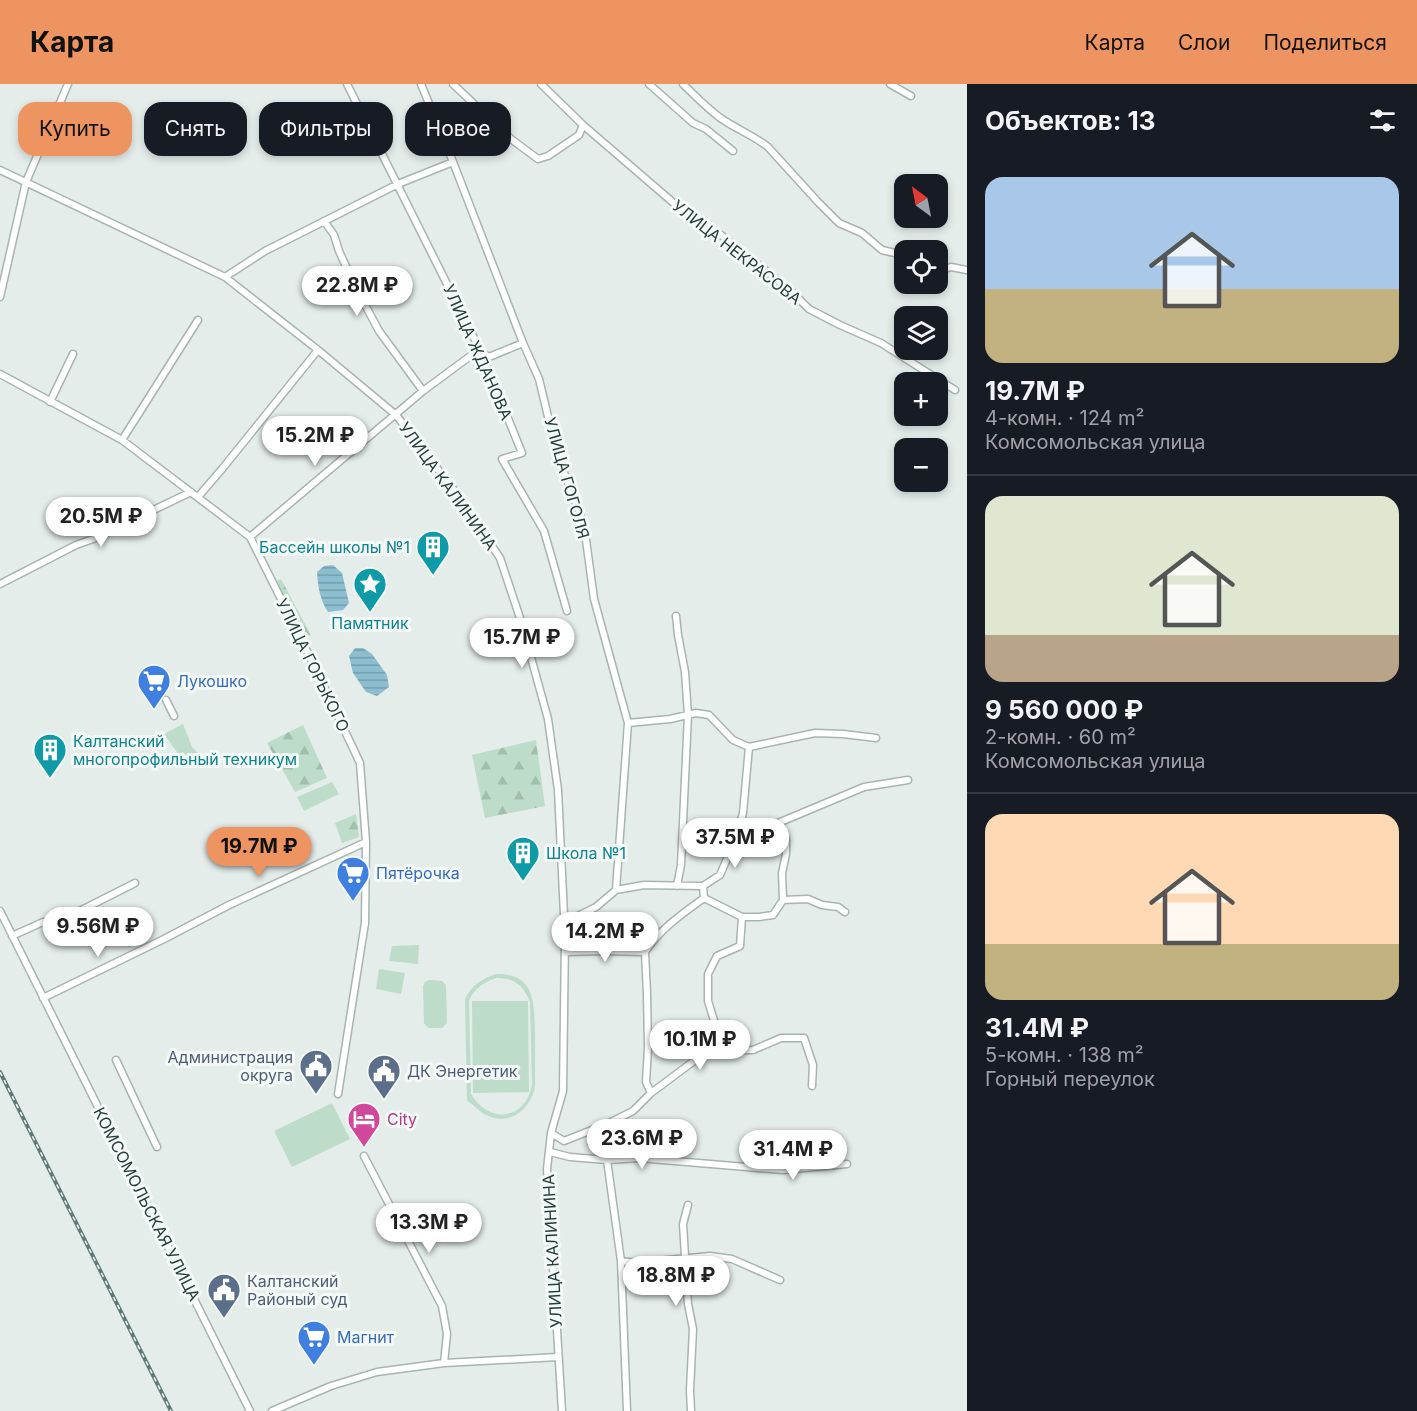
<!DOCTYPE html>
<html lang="ru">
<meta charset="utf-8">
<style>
:root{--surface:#171b24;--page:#20242c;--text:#f1f3f6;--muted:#9ea1a6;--line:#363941;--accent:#ee9460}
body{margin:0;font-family:Inter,sans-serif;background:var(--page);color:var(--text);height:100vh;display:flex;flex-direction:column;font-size:22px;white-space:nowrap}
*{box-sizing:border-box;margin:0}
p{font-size:20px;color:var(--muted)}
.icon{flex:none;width:33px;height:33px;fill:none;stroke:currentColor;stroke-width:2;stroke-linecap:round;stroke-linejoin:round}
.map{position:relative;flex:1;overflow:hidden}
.details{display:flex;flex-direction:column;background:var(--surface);width:450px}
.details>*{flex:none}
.top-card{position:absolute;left:18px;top:18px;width:570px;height:54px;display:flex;gap:12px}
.needle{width:39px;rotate:328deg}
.controls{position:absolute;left:894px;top:90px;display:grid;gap:12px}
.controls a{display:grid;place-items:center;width:54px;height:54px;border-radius:12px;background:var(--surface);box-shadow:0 3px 9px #0003;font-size:30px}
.price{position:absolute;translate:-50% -51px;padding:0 14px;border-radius:21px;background:#fff;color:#222;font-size:20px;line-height:39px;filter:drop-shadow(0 2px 3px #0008)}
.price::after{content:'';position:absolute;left:50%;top:36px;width:18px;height:14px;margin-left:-9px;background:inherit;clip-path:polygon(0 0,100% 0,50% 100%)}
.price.selected{background:var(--accent);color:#111}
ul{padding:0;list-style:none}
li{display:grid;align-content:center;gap:12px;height:318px;padding:0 18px}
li+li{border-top:2px solid var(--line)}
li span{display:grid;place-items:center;height:186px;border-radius:18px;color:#555}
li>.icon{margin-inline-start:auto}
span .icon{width:108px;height:108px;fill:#fffc;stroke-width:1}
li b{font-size:26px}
h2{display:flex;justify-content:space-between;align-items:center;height:72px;padding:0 18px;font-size:26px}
.pill{padding:0 21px;border-radius:18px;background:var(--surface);box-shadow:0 3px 9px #0003;font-size:21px;line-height:54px}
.pill.selected{background:var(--accent);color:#111}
header{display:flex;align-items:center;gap:36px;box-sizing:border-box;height:84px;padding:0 30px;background:var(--accent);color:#111}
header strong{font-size:28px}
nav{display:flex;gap:33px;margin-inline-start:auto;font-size:21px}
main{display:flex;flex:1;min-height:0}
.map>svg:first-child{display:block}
.forest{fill:url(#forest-firs)}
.park{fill:#bdddca;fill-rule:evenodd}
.water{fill:url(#water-rules)}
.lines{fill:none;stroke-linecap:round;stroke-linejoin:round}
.minor-casing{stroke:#a7b5b2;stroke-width:9}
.minor{stroke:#fff;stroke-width:6}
.rail-casing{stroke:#5e7a75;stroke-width:4}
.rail{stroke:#f4f9f7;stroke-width:1.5;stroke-dasharray:4.5;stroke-linecap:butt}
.labels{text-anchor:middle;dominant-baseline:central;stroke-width:6;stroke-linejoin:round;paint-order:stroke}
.street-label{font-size:16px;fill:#243e3a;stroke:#f4f9f7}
.culture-label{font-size:16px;fill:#0d838f;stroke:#f4f9f7;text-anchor:start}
.shop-label{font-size:16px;fill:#366cbe;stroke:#f4f9f7;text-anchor:start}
.service-label{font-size:16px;fill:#4e5e75;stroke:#f4f9f7;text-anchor:start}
.hotel-label{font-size:16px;fill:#b23c85;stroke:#f4f9f7;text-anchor:start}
</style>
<header>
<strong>Карта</strong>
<nav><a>Карта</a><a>Слои</a><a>Поделиться</a></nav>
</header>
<main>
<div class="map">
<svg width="967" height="1327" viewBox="0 0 967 1327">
<defs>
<pattern id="forest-firs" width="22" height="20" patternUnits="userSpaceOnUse" patternTransform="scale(1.5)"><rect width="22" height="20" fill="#bdddca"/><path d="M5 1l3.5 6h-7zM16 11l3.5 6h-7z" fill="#a2bfae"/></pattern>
<pattern id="water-rules" width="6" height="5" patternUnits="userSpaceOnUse" patternTransform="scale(1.5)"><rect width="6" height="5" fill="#8dbed0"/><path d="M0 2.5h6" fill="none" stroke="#739caa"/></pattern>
</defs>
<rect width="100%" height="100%" fill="#e4edea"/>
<!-- forest -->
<path class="forest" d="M281,495L311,551L305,555L275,498Z
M303,641L327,694L295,708L267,659Z
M536,656L545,722L485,734L472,671Z
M356,730L359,753L342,759L335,739Z"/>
<!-- park -->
<path class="park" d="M183,640L192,663L200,671L190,677L183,668L179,671L164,650Z
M332,698L339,710L304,727L297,713Z
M419,861L418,880L389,877L392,862Z
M379,885L405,889L401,910L376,905Z
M496,890C536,889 534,920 535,950C535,967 535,984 535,1002C531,1025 510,1043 486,1031C479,1028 474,1020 467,1017L465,915C472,901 481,895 496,890ZM496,894C515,894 523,901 530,918L532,1001C525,1037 489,1040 471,1010L469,916C476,903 483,899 496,894Z
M429,896L442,897L446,901L447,939L442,944H429L426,942L424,939L423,902L425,898Z
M472,917H528L529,1008L473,1009Z
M332,1019L350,1055L292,1083L274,1047Z"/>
<!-- water -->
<path class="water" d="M333,481L342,489L349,519L343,526L328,528C320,516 318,503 317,488L324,482Z
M355,564H363L372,570L387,591L389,603L377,612L366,608L353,589L349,572Z"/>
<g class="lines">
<!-- minor casing -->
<g class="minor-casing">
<path id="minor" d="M347,0L481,268L522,369L502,375L544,447L567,527
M421,0L453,78L523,259L539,295L557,370L584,441L594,515L628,639L616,806
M453,0L511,55L538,75L548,72L579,51L583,41
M541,0L583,41L676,121L721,151L750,174L790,206L809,225L840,241L881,259L955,306
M649,0L693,39L706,45L733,67
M683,0C694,11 706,23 719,33C734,44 753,51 768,63L818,118L839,139L862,149L882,166L895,169L904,174
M890,0L911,12
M0,86L225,193L318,266L396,331L454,406L500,474L521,537L548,635L558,706L565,852L563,1007L551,1049L547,1085L562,1327
M324,137L334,151L339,167L354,200L379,247L423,307
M938,187L951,183L967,186
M225,193L265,167L398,100L453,78
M0,213L26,98L68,0
M0,290L122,356L250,453L306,565L360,679L366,758L365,839L338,1010
M50,318L73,270
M122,356L198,236
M198,413L222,385L318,266
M250,453L423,307L473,270L481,268L489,273L523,259
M0,500L76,461L93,455L191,408
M676,532L678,551L685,588L688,631L681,781L677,802
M166,616L174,632
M628,639L670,635L696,629L709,631L733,656L749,663L815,649L843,650L876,654
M778,739L786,755V770L782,789L783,816
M737,751L778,739L864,703L908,696
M704,814L742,833H759L773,831L783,816L808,815L822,821L838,823L845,828
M0,827L250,1327
M565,837L578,832L596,823L616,806L644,801L703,802
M12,852L43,838L54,840L135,799
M565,868L604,867L645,868
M645,868C660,845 682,830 704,814L703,802L720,791L737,751L743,729L749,663
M645,868L647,910L648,962
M43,914L164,855L229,821L366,758
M648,964L646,998L651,1009
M708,967L753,966L781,954H804L813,981L812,1002
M116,976L157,1063
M551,1049L564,1057L607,1040L633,1027L651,1009L710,965L716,943L708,917V890L717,872L740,862L742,833
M550,1068L570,1073L607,1076L639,1074L783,1086L847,1080
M364,1072L442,1222L447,1250L444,1279
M607,1076L621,1177L627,1327
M688,1121L683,1140L688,1220L693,1245L690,1306L691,1327
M621,1177L636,1179L710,1172L732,1175L780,1196
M272,1327L331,1302L377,1288L444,1279L558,1273"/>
</g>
<!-- minor -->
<use href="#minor" class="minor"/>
<!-- rail casing -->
<g class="rail-casing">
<path id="rail" d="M0,988L171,1327"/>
</g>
<!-- rail -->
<use href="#rail" class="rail"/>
</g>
<!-- icons -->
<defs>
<g id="building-pin" transform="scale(1.725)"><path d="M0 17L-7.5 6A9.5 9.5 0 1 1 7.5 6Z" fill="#0f9aa8" stroke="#f4f9f7"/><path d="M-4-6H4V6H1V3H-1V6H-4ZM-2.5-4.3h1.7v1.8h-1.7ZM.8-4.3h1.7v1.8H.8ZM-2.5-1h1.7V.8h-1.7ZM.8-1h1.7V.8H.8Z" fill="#fff"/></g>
<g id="sight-pin" transform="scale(1.725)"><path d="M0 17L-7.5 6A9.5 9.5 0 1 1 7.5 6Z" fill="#0f9aa8" stroke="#f4f9f7"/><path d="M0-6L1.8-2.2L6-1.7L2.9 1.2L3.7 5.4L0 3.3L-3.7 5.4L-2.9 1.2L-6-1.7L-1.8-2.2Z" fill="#fff"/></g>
<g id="supermarket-pin" transform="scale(1.725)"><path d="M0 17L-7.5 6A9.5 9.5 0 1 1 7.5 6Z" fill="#3f7fe0" stroke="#f4f9f7"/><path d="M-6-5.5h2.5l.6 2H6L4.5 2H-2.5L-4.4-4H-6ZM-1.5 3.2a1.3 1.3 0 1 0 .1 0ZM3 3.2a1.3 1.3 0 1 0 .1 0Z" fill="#fff"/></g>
<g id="civic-pin" transform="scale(1.725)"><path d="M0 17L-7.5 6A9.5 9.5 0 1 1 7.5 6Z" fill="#5c6f8a" stroke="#f4f9f7"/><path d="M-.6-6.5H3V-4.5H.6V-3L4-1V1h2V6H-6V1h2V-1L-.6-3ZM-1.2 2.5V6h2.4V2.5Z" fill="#fff"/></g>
<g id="hotel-pin" transform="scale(1.725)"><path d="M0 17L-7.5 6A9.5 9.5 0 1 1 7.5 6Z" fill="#d1479c" stroke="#f4f9f7"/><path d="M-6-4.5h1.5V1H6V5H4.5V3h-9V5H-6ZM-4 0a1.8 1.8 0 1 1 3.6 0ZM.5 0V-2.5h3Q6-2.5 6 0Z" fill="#fff"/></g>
</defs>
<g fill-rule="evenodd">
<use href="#building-pin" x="433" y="463"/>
<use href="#sight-pin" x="370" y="500"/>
<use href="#supermarket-pin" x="154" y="597"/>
<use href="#building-pin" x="50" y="666"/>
<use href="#building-pin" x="523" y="769"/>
<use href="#supermarket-pin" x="353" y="789"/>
<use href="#civic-pin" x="316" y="982"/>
<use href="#civic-pin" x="384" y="987"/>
<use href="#hotel-pin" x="364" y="1035"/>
<use href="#civic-pin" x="224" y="1206"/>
<use href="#supermarket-pin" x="314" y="1253"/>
</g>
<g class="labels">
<!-- street labels -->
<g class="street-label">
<text transform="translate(737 168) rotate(38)">УЛИЦА НЕКРАСОВА</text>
<text transform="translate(478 268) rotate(66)">УЛИЦА ЖДАНОВА</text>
<text transform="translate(567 394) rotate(74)">УЛИЦА ГОГОЛЯ</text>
<text transform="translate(448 402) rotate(54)">УЛИЦА КАЛИНИНА</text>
<text transform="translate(313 581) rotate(64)">УЛИЦА ГОРЬКОГО</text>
<text transform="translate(147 1120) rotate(63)">КОМСОМОЛЬСКАЯ УЛИЦА</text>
<text transform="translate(552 1167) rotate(-93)">УЛИЦА КАЛИНИНА</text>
</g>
<!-- culture labels -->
<g class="culture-label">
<text x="410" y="463" text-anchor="end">Бассейн школы №1</text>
<text x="370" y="539" text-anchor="middle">Памятник</text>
<text x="73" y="657">Калтанский<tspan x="73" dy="18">многопрофильный техникум</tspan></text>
<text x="546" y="769">Школа №1</text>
</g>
<!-- shop labels -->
<g class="shop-label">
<text x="177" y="597">Лукошко</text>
<text x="376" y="789">Пятёрочка</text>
<text x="337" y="1253">Магнит</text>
</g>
<!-- service labels -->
<g class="service-label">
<text x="293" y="973" text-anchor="end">Администрация<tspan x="293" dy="18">округа</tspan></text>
<text x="407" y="987">ДК Энергетик</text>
<text x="247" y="1197">Калтанский<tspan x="247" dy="18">Районый суд</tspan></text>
</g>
<!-- hotel labels -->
<g class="hotel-label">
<text x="387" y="1035">City</text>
</g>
</g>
</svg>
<div class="controls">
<a><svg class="needle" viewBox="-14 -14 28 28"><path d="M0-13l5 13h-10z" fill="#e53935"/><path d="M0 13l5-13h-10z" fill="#9ea1a6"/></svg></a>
<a><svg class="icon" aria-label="locate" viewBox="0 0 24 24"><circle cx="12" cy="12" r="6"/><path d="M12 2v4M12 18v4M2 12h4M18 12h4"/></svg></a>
<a><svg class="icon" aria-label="layers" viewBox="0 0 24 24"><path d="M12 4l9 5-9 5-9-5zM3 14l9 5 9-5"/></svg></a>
<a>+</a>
<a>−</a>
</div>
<b class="price" style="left:357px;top:233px">22.8M ₽</b>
<b class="price" style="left:315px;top:383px">15.2M ₽</b>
<b class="price" style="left:101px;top:464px">20.5M ₽</b>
<b class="price" style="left:522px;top:585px">15.7M ₽</b>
<b class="price" style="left:735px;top:785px">37.5M ₽</b>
<b class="price selected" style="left:259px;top:794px">19.7M ₽</b>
<b class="price" style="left:98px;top:874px">9.56M ₽</b>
<b class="price" style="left:605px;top:879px">14.2M ₽</b>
<b class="price" style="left:700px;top:987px">10.1M ₽</b>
<b class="price" style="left:642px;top:1086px">23.6M ₽</b>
<b class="price" style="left:793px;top:1097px">31.4M ₽</b>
<b class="price" style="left:429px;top:1170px">13.3M ₽</b>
<b class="price" style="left:676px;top:1223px">18.8M ₽</b>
<div class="top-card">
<a class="pill selected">Купить</a>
<a class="pill">Снять</a>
<a class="pill">Фильтры</a>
<a class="pill">Новое</a>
</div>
</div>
<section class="details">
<h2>Объектов: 13<svg class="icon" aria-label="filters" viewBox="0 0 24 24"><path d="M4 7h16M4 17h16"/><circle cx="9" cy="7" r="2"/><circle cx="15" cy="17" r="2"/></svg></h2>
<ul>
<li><span style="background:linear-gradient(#a9c7e8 60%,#c2b280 0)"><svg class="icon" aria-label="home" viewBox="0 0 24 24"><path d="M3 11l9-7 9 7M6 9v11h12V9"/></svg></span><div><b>19.7M ₽</b><p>4-комн. · 124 m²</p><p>Комсомольская улица</p></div></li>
<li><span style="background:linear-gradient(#dfe7d0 75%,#b9a48a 0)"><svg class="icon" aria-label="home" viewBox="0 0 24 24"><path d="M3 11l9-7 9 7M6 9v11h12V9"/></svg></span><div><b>9 560 000 ₽</b><p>2-комн. · 60 m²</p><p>Комсомольская улица</p></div></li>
<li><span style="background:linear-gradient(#ffd9b3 70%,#c2b280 0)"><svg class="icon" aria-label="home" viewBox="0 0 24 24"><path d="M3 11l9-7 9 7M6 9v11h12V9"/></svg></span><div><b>31.4M ₽</b><p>5-комн. · 138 m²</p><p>Горный переулок</p></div></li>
</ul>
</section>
</main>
